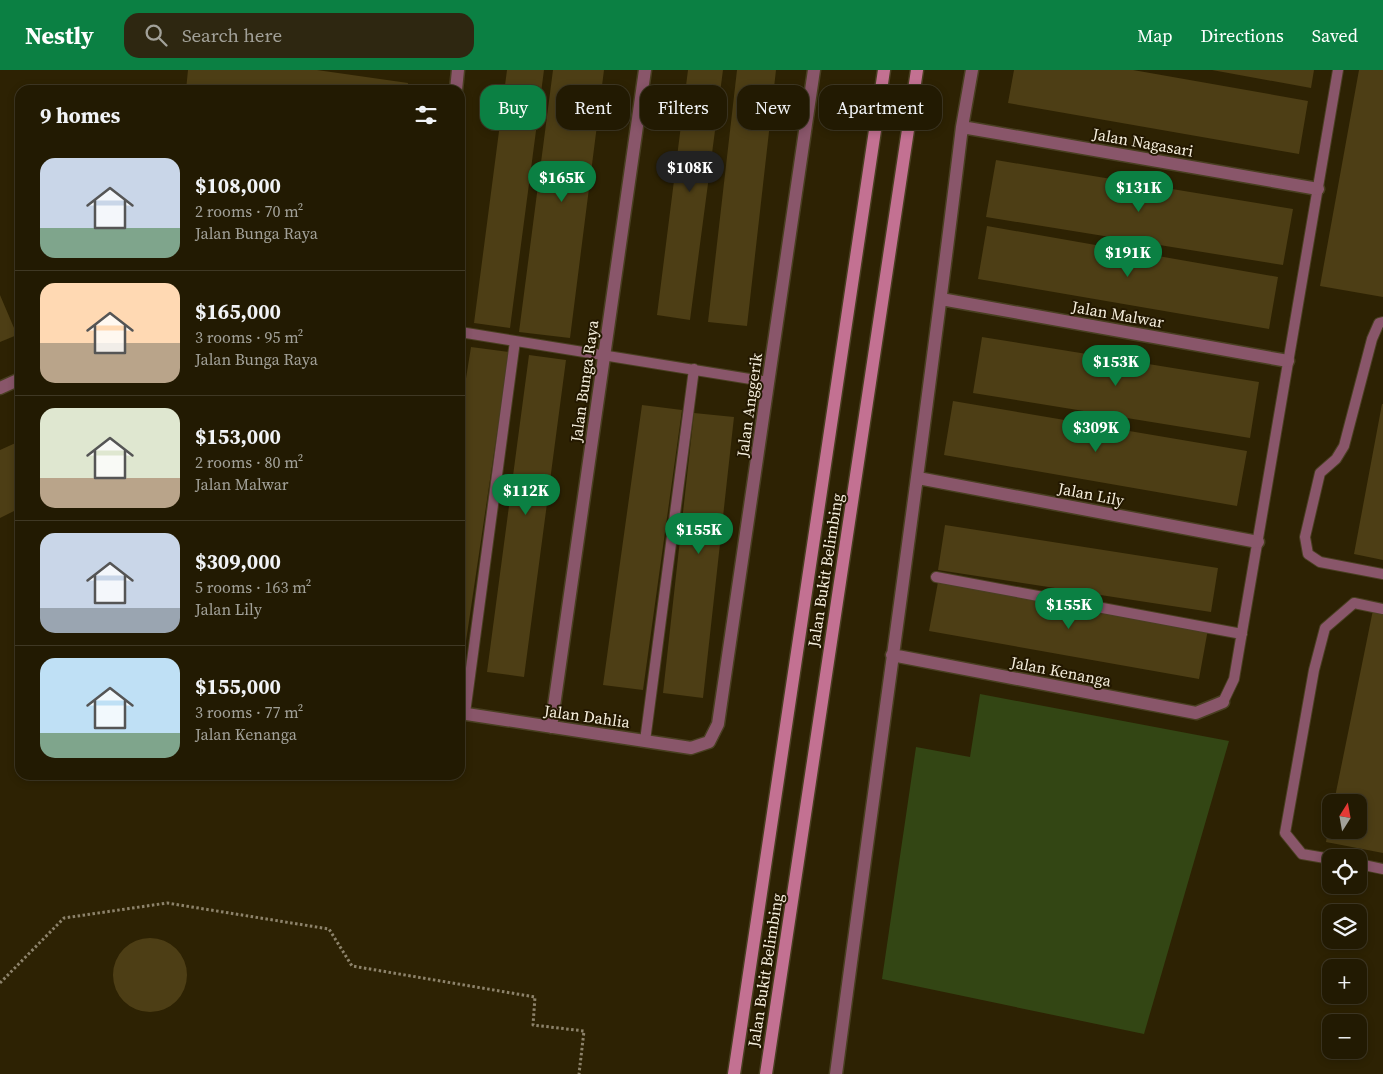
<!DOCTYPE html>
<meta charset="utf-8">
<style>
:root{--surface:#221a02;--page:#2e2711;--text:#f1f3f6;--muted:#a2a199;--line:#3f3824;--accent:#0b8043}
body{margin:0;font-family:"Source Serif 4",serif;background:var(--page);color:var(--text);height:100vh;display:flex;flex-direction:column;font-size:19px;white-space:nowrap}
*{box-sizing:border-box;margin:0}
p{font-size:16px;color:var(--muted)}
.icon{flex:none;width:28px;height:28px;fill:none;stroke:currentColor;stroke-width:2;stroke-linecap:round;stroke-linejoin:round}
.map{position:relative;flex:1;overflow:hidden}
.sheet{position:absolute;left:15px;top:15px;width:450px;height:695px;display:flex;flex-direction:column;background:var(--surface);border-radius:15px;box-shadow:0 2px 8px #0003,0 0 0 1px var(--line)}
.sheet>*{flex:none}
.banner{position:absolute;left:480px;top:15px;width:475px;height:45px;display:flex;gap:10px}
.needle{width:32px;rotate:11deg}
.buttons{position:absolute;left:1322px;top:724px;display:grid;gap:10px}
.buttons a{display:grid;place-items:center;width:45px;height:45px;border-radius:10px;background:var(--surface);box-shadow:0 2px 8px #0003,0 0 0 1px var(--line);font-size:25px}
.price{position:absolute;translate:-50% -42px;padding:0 11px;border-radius:18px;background:var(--accent);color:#fff;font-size:16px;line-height:32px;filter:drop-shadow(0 1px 2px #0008)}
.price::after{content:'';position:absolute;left:50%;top:30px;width:15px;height:11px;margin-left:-8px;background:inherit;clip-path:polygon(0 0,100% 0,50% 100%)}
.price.on{background:#222;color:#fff}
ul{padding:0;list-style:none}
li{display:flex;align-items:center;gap:15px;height:125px;padding:0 25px}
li+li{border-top:1px solid var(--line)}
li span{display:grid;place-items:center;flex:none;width:140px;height:100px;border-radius:15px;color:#555}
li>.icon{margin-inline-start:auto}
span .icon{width:60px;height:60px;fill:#fffc;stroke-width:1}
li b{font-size:21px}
h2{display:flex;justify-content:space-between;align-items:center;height:60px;padding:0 25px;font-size:21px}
.chip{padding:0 18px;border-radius:15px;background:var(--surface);box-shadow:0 2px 8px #0003,0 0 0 1px var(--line);font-size:18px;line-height:45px}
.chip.on{background:var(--accent);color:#fff}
header{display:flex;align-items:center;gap:30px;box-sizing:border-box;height:70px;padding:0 25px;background:var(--accent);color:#fff}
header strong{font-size:24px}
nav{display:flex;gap:28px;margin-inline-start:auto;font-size:18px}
.search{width:350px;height:45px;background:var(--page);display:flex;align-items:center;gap:12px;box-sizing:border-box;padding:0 18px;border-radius:15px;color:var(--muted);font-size:19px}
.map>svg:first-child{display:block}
.green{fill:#334614}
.building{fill:#4d3e15}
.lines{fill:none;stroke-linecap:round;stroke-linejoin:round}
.lane-casing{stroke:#493f21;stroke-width:12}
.street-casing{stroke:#493f21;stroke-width:15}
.secondary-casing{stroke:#493f21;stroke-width:15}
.path{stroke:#8d836b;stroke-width:3;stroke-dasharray:2.5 2.5;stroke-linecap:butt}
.lane{stroke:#89566a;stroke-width:10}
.street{stroke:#89566a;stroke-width:12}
.secondary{stroke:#c37192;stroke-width:12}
.labels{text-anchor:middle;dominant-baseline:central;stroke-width:4;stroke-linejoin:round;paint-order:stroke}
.street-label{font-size:16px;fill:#f5eedc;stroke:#231800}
</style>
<header>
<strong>Nestly</strong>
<div class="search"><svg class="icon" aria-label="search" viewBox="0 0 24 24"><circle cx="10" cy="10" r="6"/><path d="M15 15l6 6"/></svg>Search here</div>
<nav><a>Map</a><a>Directions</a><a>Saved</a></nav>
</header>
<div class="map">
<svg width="1383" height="1004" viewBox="0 0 1383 1004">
<rect width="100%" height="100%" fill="#2d2203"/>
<!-- green -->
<path class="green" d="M980,624L1229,671L1144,964L882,909L916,677L970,687Z"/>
<!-- building -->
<path class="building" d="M188,0H317L408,13L407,20H186Z
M507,0H544L510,258L474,253Z
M553,0H604L570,268L519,262Z
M688,0H723L690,250L657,245Z
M737,0H776L747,256L708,252Z
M1014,0H1133L1308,31L1299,84L1008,33Z
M1212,0H1314L1311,18Z
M1359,0H1383V227L1320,216Z
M996,90L1293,139L1283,195L986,147Z
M987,156L1278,207L1269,259L978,209Z
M0,225L17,265L0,272Z
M982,267L1259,312L1250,368L973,323Z
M471,277L509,282L462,598H460V346Z
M529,285L566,290L524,607L487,602Z
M953,331L1247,381L1237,436L944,385Z
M1382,334H1383V490L1354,484Z
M642,335L682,340L643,620L603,615Z
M694,343L734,347L703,628L663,623Z
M20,371V438L0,448V380Z
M945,455L1218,498L1211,542L938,500Z
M938,512L1208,559L1199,609L929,561Z
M1373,540L1383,542V783L1326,772L1330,750L1331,760H1359V732H1334Z
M113 905a37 37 0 1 1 74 0a37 37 0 1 1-74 0Z"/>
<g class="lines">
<!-- lane casing -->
<g class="lane-casing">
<path id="lane" d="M1383,252L1379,253L1372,269L1344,376L1336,389L1320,403L1305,467L1308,484L1320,492L1383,504
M460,262L769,312
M936,507L1242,564
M1223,632L1234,609L1338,0
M465,643L515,271
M645,671L694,299
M1331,789L1302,784L1285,763L1314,600L1325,558L1354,533L1383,539
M1359,794L1383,799"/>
</g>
<!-- street casing -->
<g class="street-casing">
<path id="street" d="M456,20L458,0
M962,57L1318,119
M941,229L1288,291
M0,318L20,309
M918,408L1258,472
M892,585L1196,643L1223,632
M460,643L691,678L709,672L718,654L814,0
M551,657L645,0
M836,1004C878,688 924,373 962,57L972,0"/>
</g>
<!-- secondary casing -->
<g class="secondary-casing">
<path id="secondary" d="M734,1004L884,0
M766,1004L917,0"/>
</g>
<!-- path -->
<path class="path" d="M0,913L64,848L167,833L329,859L352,896L535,927L533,955L584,961L579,1004"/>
<!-- lane -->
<use href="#lane" class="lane"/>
<!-- street -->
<use href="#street" class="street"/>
<!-- secondary -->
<use href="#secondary" class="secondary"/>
</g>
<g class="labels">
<!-- street labels -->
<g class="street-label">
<text transform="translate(1143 72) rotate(10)">Jalan Nagasari</text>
<text transform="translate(1118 244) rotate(10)">Jalan Malwar</text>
<text transform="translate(584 311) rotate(-82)">Jalan Bunga Raya</text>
<text transform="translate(749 335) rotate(-82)">Jalan Anggerik</text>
<text transform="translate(1091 424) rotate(11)">Jalan Lily</text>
<text transform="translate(825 500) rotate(-81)">Jalan Bukit Belimbing</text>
<text transform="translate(1061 601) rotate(11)">Jalan Kenanga</text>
<text transform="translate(587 646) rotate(8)">Jalan Dahlia</text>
<text transform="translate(765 900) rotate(-81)">Jalan Bukit Belimbing</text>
</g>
</g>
</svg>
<div class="buttons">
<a><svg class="needle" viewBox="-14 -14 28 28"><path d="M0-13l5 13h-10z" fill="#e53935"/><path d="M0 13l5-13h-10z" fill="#a2a199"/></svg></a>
<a><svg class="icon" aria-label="locate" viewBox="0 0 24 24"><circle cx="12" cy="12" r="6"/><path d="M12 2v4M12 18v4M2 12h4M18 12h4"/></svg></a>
<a><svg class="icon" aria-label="layers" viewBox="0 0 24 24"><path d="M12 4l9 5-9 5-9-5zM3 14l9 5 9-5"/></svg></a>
<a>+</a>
<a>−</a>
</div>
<b class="price on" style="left:690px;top:123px">$108K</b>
<b class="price" style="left:562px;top:133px">$165K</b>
<b class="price" style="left:1139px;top:143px">$131K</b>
<b class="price" style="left:1128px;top:208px">$191K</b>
<b class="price" style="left:1116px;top:317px">$153K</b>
<b class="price" style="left:1096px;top:383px">$309K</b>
<b class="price" style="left:526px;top:446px">$112K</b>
<b class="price" style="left:699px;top:485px">$155K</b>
<b class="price" style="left:1069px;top:560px">$155K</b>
<div class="banner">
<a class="chip on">Buy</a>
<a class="chip">Rent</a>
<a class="chip">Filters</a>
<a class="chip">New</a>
<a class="chip">Apartment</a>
</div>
<section class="sheet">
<h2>9 homes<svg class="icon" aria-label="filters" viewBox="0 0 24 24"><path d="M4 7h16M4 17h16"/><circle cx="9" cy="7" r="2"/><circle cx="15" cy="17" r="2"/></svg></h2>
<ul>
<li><span style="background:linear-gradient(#c9d6e8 70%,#7fa58c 0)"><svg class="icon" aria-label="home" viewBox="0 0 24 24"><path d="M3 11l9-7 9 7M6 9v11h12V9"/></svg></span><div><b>$108,000</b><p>2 rooms · 70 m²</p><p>Jalan Bunga Raya</p></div></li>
<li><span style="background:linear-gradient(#ffd9b3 60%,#b9a48a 0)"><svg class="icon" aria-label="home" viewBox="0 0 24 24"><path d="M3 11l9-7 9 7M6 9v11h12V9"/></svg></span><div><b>$165,000</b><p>3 rooms · 95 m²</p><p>Jalan Bunga Raya</p></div></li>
<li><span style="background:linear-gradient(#dfe7d0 70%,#b9a48a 0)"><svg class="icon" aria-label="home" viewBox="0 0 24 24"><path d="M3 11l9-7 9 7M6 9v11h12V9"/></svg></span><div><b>$153,000</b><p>2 rooms · 80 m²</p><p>Jalan Malwar</p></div></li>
<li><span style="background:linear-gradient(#c9d6e8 75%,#9aa5b1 0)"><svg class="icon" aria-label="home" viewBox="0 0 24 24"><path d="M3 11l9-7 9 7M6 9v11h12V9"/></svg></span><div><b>$309,000</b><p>5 rooms · 163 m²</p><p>Jalan Lily</p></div></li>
<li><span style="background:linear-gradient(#bfe0f5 75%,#7fa58c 0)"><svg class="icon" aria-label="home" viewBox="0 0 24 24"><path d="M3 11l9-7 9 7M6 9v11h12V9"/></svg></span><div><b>$155,000</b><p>3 rooms · 77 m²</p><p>Jalan Kenanga</p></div></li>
</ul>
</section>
</div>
